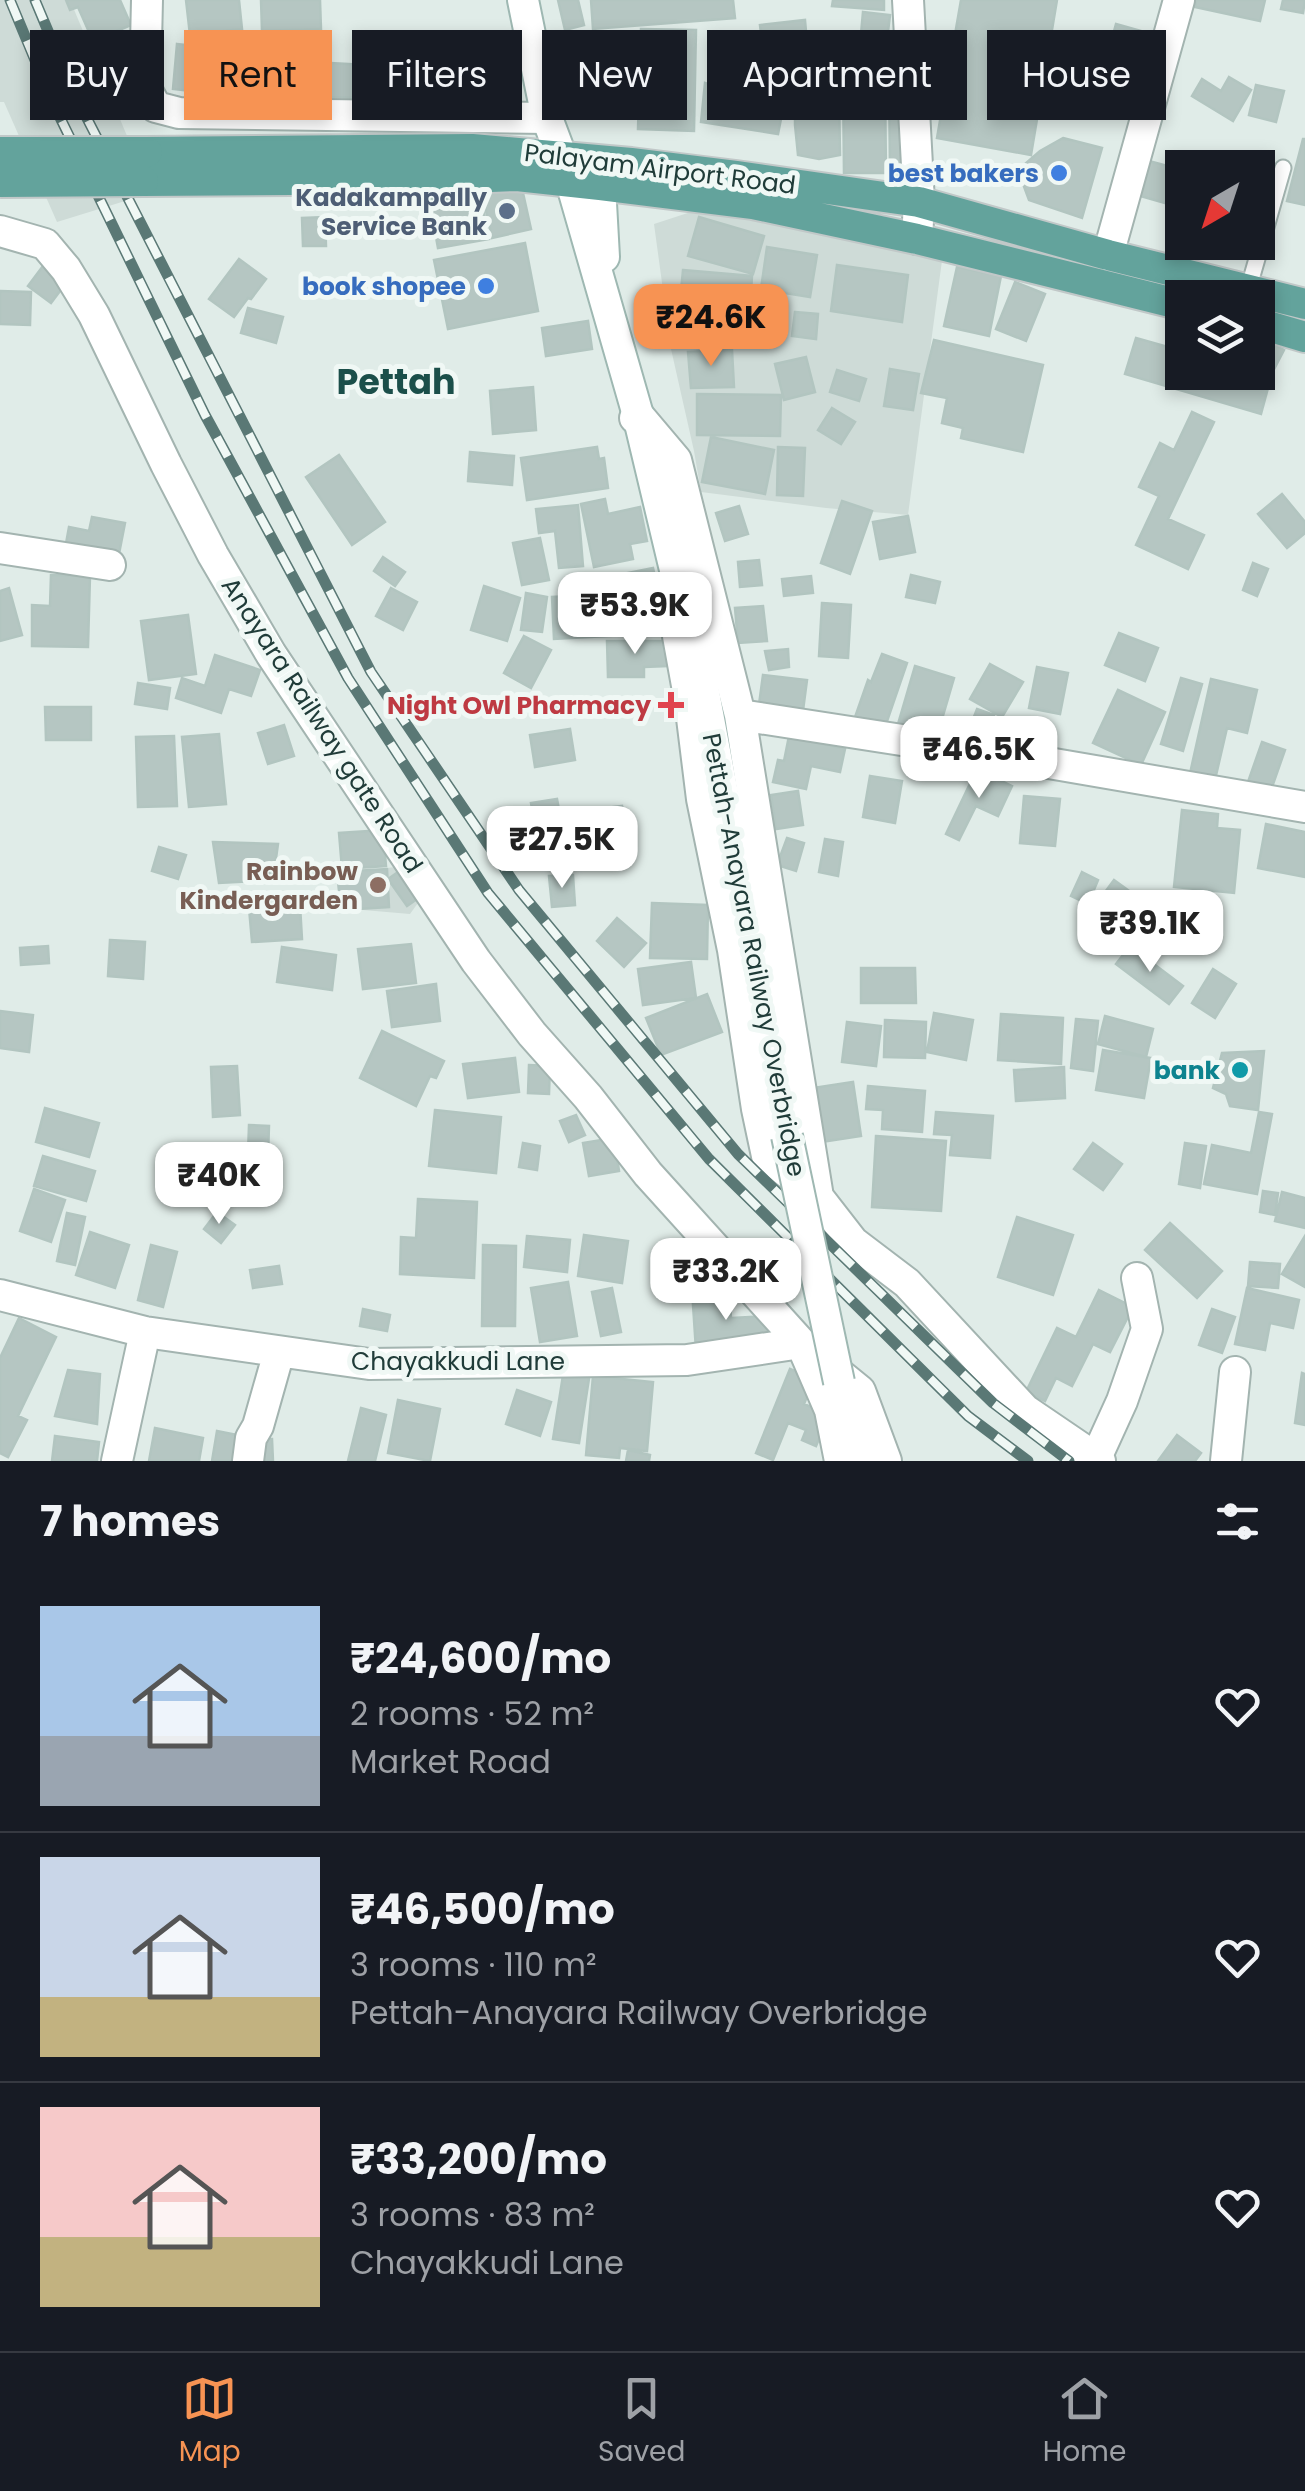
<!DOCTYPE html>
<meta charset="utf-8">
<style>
:root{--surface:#171b24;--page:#20242c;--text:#f1f3f6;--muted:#9ea1a6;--line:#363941;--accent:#f79353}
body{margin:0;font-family:Poppins,sans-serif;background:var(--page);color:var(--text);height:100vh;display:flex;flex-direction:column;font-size:38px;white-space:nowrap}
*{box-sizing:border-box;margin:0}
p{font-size:32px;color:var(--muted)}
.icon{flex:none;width:55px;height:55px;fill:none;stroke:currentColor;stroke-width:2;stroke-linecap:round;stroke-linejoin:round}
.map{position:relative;height:1461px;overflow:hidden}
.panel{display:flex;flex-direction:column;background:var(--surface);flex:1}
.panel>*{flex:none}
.banner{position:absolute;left:30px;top:30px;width:1245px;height:90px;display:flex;gap:20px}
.needle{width:65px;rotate:219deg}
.controls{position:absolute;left:1165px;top:150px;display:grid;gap:20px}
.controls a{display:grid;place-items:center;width:110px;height:110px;border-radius:0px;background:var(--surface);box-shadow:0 5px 15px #0003;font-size:50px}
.price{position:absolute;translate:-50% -85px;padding:0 22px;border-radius:20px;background:#fff;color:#222;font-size:32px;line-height:65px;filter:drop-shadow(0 2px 5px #0008)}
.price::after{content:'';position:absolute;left:50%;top:60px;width:30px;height:22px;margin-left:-15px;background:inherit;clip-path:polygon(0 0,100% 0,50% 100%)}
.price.selected{background:var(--accent);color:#111}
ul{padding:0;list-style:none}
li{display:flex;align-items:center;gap:30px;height:250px;padding:0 40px}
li+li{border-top:2px solid var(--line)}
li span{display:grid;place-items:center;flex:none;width:280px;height:200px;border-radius:0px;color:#555}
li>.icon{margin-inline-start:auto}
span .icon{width:120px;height:120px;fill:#fffc;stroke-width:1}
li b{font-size:42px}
h2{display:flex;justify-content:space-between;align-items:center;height:120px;padding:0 40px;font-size:42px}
.pill{padding:0 35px;border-radius:0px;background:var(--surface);box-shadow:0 5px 15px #0003;font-size:35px;line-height:90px}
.pill.selected{background:var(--accent);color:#111}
.tabs{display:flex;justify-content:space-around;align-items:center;height:140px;border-top:2px solid var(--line);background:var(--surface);font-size:28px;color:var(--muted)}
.tabs a{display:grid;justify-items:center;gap:5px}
.tabs .selected{color:var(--accent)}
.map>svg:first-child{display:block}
.built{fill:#cedbd7}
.building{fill:#b5c6c2;stroke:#b2c5c0;stroke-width:2.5}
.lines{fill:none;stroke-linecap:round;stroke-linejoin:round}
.lane-casing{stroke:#a3b4b0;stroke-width:19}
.street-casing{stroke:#a3b4b0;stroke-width:34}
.secondary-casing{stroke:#9eb8b2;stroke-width:34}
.primary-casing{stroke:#c1c8c8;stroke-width:34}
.lane{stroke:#fff;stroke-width:15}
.street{stroke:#fff;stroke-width:30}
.secondary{stroke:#fff;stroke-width:30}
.primary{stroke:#63a39c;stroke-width:30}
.rail-casing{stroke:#5a7875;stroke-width:11}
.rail{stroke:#f0f8f5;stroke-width:8;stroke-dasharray:22;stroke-linecap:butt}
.secondary-bridge-casing{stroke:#9eb8b2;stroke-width:34;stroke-linecap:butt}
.primary-bridge-casing{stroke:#c1c8c8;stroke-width:34;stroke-linecap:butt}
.secondary-bridge{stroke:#fff;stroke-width:30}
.primary-bridge{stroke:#63a39c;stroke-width:30}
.shop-dot{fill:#3f7fe0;stroke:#f0f8f5;stroke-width:4}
.service-dot{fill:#5c6f8a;stroke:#f0f8f5;stroke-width:4}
.health-dot{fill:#e0444e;stroke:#f0f8f5;stroke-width:4}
.education-dot{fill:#8d6e63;stroke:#f0f8f5;stroke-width:4}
.culture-dot{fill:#0f9aa8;stroke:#f0f8f5;stroke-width:4}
.labels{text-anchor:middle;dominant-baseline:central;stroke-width:10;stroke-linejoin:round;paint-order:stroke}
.street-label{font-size:25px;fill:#203c39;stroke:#f0f8f5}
.shop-label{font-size:25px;font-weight:bold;fill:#366cbe;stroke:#f0f8f5;text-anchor:end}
.service-label{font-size:25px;font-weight:bold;fill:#4e5e75;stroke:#f0f8f5;text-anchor:end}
.health-label{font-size:25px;font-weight:bold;fill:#be3a42;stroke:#f0f8f5;text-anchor:end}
.education-label{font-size:25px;font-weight:bold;fill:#785e54;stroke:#f0f8f5;text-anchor:end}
.culture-label{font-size:25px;font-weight:bold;fill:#0d838f;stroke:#f0f8f5;text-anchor:end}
.district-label{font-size:35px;font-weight:bold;fill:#1b4f4a;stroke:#f0f8f5}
</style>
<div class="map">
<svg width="1305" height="1461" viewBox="0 0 1305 1461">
<rect width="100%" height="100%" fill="#e0ece8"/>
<!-- built -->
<path class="built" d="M0,0H70L151,193L57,222L4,102H0Z
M703,208L943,253L908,515L826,508L701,492L694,451L671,349L654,224Z
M403,866L423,896L410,914L340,908V874Z"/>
<!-- building -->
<path class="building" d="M66,0H120L131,25L93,41L78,7L70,10Z
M186,0H239L242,29L190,35Z
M261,0H320L321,29L262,31Z
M558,0H578L584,25L565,30Z
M591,0H733L735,18L593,29Z
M833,0H884V10L832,6Z
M961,0H1057L1031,155L937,138Z
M1196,0H1265L1260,21L1195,7Z
M1283,0H1305L1303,13L1281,9Z
M863,12L890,15L884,65L846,61L849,33L861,34Z
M805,20L808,54L764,58L760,25Z
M1116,24L1145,32L1128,93L1099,85Z
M641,29L696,30L694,131L638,129Z
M272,41L283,49L274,61L263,53Z
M177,44L230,50L226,95L173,89Z
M460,45L474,57L485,56L488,72L475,71L430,101L386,94L376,84L384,57L406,46Z
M793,58L778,134L701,122L705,83L714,86L723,61Z
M232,59L252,60L251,83L232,82Z
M330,63L366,65L364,98L329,97Z
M807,68L814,75L818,101L829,90L839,94L840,155L819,159L798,155L795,125V72Z
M1229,77L1251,90L1233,121L1192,96L1202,79L1221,91Z
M843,80H885L886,173H844Z
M889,81H910L911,167H890Z
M1256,85L1284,91L1276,122L1249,115Z
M1063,138L1102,148L1082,218L1029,200L1022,181L1024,165L1040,151Z
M1303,139H1305V205L1287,201Z
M1149,161L1182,170L1175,206L1140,196Z
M1258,169L1274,174L1258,230Z
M521,184L531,229L492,238L482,193Z
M479,190L489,239L438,248L429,199Z
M325,217L326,246H303L302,218Z
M699,217L764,236L753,274L688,256Z
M525,243L538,311L448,329L434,260Z
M767,247L817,255L810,297L761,289Z
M239,259L266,279L251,299L248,298L234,317L209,299Z
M46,262L69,279L51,303L28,286Z
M837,265L908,275L902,322L831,311Z
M957,267L1001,276L989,336L944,326Z
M683,270L752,276L750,308L680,302Z
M1015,282L1045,294L1026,341L996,329Z
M0,291L31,292L30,325L0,324Z
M689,307L735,310L732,341L687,337Z
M248,308L283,317L276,343L241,333Z
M795,312L818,314L816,339L792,336Z
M744,316L774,318L772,343L743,341Z
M588,321L592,349L546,356L542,328Z
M1258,335L1284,350L1271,375L1258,368Z
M1136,338L1182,351V372H1254L1271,377L1261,414L1125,374Z
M934,340L1043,365L1023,452L961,438L963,428L942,423L947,398L921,393Z
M732,350L734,387L691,388L688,352Z
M806,357L815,392L784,400L775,364Z
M890,369L919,374L913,410L884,406Z
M837,370L866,379L859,401L830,392Z
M533,387L536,430L493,434L490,391Z
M697,394L781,395L780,436L697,435Z
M832,408L855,422L841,444L818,430Z
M1192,412L1214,422L1168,519L1204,535L1188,569L1136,545L1159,496L1139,487L1160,443L1174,450Z
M711,437L774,450L765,494L702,482Z
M597,447L599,459L604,458L608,488L527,500L521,458Z
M778,447L805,448L803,496L777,495Z
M470,452L514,456L512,485L468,481Z
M339,455L385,522L352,545L306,477Z
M1282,494L1305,522V533L1287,548L1258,514Z
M605,499L608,514L640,507L647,541L630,544L633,559L594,567L581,504Z
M842,501L872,511L850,574L821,563Z
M578,505L583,566L559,568L555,531L539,533L536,509Z
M739,506L748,534L725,541L716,513Z
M908,516L915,552L880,559L873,522Z
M92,517L125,523L118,559L65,549L69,527L89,531Z
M540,538L549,580L522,585L513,543Z
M383,557L405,572L395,586L374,571Z
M759,560L762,585L740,587L738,562Z
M1253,563L1268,569L1257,596L1243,590Z
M653,568L663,611L638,617L628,573Z
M51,575L90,576L88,647L32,646V605L50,606Z
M911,575L940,582L935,603L906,597Z
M811,576L813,593L784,596L782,579Z
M484,586L520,598L507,641L471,630Z
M9,588L22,635L0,641V591Z
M391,588L417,602L403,630L376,616Z
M526,593L547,597L542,632L521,630Z
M631,593L633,618L661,617L663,633L554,639L552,597Z
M822,603L851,605L848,658L819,656Z
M763,606L767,641L738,643L735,608Z
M188,615L196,674L149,680L141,621Z
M1119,633L1158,648L1145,681L1105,665Z
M524,636L551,650L531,688L504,673Z
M607,641H667L668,666L644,667V677H608Z
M788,649L789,667L769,670L765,651Z
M882,654L907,663L883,733L853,723L868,680L871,682Z
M215,655L260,670L251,696L229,689L221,713L176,698L182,678L205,686Z
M990,664L1023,682L1002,717L970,699Z
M915,666L954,678L935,743L896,731Z
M1037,667L1068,673L1060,714L1029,708Z
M763,675L807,680L802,718L758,712Z
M1181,678L1202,684L1183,751L1161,744Z
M1211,679L1257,690L1247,733L1227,728L1214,784L1189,778Z
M138,683L170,688L167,709L135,704Z
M1118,690L1165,712L1141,765L1093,743Z
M45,707H91V740H46Z
M977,709L994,715L982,744L966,737Z
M284,725L294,756L268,764L258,733Z
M570,729L575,760L535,767L530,735Z
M219,734L226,804L189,807L182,737Z
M174,736L177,806L138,807L136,737Z
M789,736L845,749L840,772L811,766L806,789L773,782L778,760L784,761Z
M1262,742L1285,750L1271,790L1248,782Z
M977,769L1012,786L998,816L976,806L959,840L946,834Z
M870,776L902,781L895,823L863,817Z
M798,791L803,825L776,829L771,795Z
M1024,796L1060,799L1055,846L1020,843Z
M557,799L560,815L534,819L531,803Z
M622,806L626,839L580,846L575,812Z
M1182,810L1218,814L1217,828L1240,830L1234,893L1174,887Z
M1266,824L1305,832V877L1258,868Z
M383,830L386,866L342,869L339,833Z
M787,838L804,843L796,871L777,865Z
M825,839L843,842L838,876L819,872Z
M213,842L278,844L273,880L219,883Z
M159,847L186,855L178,879L152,871Z
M387,869L389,907L341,910L337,872Z
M401,870L420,897L407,906L388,879Z
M1082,872L1098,880L1088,904L1071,896Z
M573,875L575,905L552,907L549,876Z
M1114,880L1132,893L1112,920L1094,907Z
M652,903L708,905L707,959L650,958Z
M300,905L302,939L252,942L249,908Z
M617,918L646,943L624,967L597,941Z
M110,940L145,942L143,979L108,976Z
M411,944L416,983L363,989L358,949Z
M48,946L49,963L21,965L20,948Z
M1130,946L1183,986L1169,1004L1116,964Z
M282,947L336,955L332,990L277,982Z
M691,962L696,998L643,1005L638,969Z
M861,968H915L916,1003H861Z
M1213,969L1236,984L1215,1018L1192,1003Z
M436,984L440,1021L392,1027L387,991Z
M707,994L722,1032L661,1055L646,1018Z
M0,1011L33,1015L29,1052L0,1048Z
M934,1013L973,1020L966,1060L927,1052Z
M1001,1014L1063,1018L1061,1064L998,1060Z
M1105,1016L1153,1029L1146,1057L1098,1044Z
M1076,1019L1098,1021L1093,1071L1071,1068Z
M885,1020L926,1022L925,1058L884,1057Z
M847,1022L881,1026L876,1066L842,1062Z
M382,1031L444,1061L436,1078L430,1076L416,1106L360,1078Z
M1103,1050L1151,1058L1144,1098L1096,1090Z
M1264,1051L1258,1110L1230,1106L1226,1094L1213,1088L1222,1053Z
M515,1058L519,1092L468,1098L463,1064Z
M529,1065L550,1066L549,1094L528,1093Z
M237,1066L240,1115L213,1117L211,1067Z
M1064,1067L1065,1098L1016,1101L1014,1070Z
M853,1082L861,1136L821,1142L813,1088Z
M868,1086L925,1091L922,1132L882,1129L883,1110L866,1109Z
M45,1108L99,1123L89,1157L36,1142Z
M435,1110L501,1117L496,1173L429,1166Z
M936,1112L993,1116L990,1158L950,1155L952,1135L934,1134Z
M1259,1112L1272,1114L1257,1194L1204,1184L1212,1145L1251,1153Z
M576,1115L585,1135L569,1142L560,1121Z
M249,1125L269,1126L268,1155L248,1154Z
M876,1136L946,1141L941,1211L872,1207Z
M614,1138L619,1171L589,1176L583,1143Z
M523,1143L540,1146L537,1170L519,1167Z
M1093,1143L1122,1164L1103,1190L1074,1169Z
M1185,1143L1206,1146L1200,1188L1179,1184Z
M43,1156L95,1171L86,1201L34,1186Z
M34,1189L65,1200L51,1242L20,1231Z
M1263,1191L1278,1193L1275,1215L1260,1212Z
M1282,1192L1305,1198V1228L1275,1221Z
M418,1199L477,1202L474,1278L400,1274L401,1237L416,1238Z
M217,1212L235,1225L221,1243L204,1229Z
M67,1213L85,1217L75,1265L57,1261Z
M1017,1217L1073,1235L1053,1295L998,1277Z
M1170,1223L1222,1271L1197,1298L1145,1250Z
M90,1232L129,1245L115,1288L76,1275Z
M584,1235L628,1241L622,1283L578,1276Z
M527,1236L570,1240L567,1272L524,1267Z
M1305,1236V1287L1282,1274Z
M151,1245L177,1252L163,1307L138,1300Z
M483,1245L516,1246L515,1326H482Z
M686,1245L701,1283L679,1292L663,1254Z
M1250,1262L1280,1264L1278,1288L1248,1286Z
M279,1266L282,1284L253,1288L250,1270Z
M568,1282L577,1336L540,1342L531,1288Z
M612,1288L621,1332L601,1336L592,1292Z
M729,1288L731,1318L770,1316L771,1346L696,1350L692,1290Z
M1247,1288L1299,1300L1293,1328L1270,1323L1265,1350L1235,1344Z
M1099,1290L1133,1307L1110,1352L1093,1344L1072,1386L1056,1378L1045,1401L1026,1392L1057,1328L1076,1337Z
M363,1309L390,1315L387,1331L360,1326Z
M1212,1309L1235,1317L1222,1353L1199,1345Z
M19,1318L56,1337L18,1416L27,1420L8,1457L0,1453V1358Z
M564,1369L590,1372L579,1443L553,1439Z
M790,1369L814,1379L804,1404L829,1415L816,1446L802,1440L806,1430L788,1423L773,1460L756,1453Z
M68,1370L100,1374L97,1424L55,1416Z
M1302,1373L1305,1374V1425L1295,1423Z
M593,1376L653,1382L647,1451L620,1448L619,1458L586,1455Z
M517,1390L551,1402L540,1436L506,1424Z
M398,1400L440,1409L430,1461L388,1453Z
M361,1408L386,1415L375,1461H348Z
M155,1428L203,1438L199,1461H149Z
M217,1431L247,1437L242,1461H212Z
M1177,1435L1201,1453L1195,1461H1158Z
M55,1436L99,1442L97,1461H52Z
M254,1439H272L273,1461H255Z
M628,1450L650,1455L649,1461H626Z"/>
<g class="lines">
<!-- lane casing -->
<g class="lane-casing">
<path id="lane" d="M1248,290L1283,168"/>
</g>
<!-- street casing -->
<g class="street-casing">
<path id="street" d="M147,0L145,87L156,107L179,113L547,118
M908,0L919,202L917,239
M0,231L45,244L66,269L94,315L166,464L213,555L271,654L476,961L532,1034L588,1097L648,1174L801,1343L860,1391L886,1461
M1108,255L1179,0
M635,418L638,415L676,460L740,715L818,1197
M0,548L110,565
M678,636L690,702L702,799L733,950L757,1109L767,1156L818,1197L853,1242L907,1283L1025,1410L1100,1461
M740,715L1031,760L1305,807
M0,1295L145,1332L369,1364L687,1360L801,1343
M804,1350L830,1410L840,1461
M1096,1458L1122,1401L1147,1329L1137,1278
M117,1461L145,1332
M248,1461L251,1438L258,1426L279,1352
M1226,1461L1235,1372"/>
</g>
<!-- secondary casing -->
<g class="secondary-casing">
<path id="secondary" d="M523,0L547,118L571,182L638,415L703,687L787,1136
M600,185L604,257
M839,1382L860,1461"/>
</g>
<!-- primary casing -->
<g class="primary-casing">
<path id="primary" d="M147,152L472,149L631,163L736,176L919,202L1108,255L1305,304
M143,181L441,179L517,176L600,185L753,204L917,239L1182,305
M1258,323L1305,337"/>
</g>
<!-- lane -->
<use href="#lane" class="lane"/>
<!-- street -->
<use href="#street" class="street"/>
<!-- secondary -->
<use href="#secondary" class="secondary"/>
<!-- primary -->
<use href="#primary" class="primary"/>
<!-- rail casing -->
<g class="rail-casing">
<path id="rail" d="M10,0L52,101L205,415L348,678L488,893L709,1159L968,1416L1028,1461
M35,0L74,93L371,672L519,890L738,1154L993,1403L1069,1461"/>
</g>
<!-- rail -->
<use href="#rail" class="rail"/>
<!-- secondary-bridge casing -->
<g class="secondary-bridge-casing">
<path id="secondary-bridge" d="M787,1136L839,1382"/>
</g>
<!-- primary-bridge casing -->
<g class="primary-bridge-casing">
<path id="primary-bridge" d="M0,152H147
M0,182L143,181"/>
</g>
<!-- secondary-bridge -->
<use href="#secondary-bridge" class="secondary-bridge"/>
<!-- primary-bridge -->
<use href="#primary-bridge" class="primary-bridge"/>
</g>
<!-- markers -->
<g class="shop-dot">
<circle cx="1059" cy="173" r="10"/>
<circle cx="486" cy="286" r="10"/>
</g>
<circle class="service-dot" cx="507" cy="211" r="10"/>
<path class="health-dot" d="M666 690h10v10h10v10h-10v10h-10v-10h-10v-10h10z"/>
<circle class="education-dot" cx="378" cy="885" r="10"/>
<circle class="culture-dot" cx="1240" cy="1070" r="10"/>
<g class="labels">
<!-- street labels -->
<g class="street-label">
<text transform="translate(660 169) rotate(7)">Palayam Airport Road</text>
<text transform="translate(322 725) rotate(57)">Anayara Railway gate Road</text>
<text transform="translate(754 955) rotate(79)">Pettah-Anayara Railway Overbridge</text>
<text x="458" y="1361">Chayakkudi Lane</text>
</g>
<!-- shop labels -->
<g class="shop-label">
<text x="1039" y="173">best bakers</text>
<text x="466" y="286">book shopee</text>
</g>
<!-- service labels -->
<g class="service-label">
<text x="487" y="197">Kadakampally<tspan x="487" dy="29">Service Bank</tspan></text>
</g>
<!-- health labels -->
<g class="health-label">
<text x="651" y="705">Night Owl Pharmacy</text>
</g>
<!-- education labels -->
<g class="education-label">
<text x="358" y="871">Rainbow<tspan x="358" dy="29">Kindergarden</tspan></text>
</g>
<!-- culture labels -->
<g class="culture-label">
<text x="1220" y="1070">bank</text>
</g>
<!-- district labels -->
<g class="district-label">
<text x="396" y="381">Pettah</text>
</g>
</g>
</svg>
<div class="controls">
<a><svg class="needle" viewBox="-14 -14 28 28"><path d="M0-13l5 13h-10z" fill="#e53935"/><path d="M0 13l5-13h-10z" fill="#9ea1a6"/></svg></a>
<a><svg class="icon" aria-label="layers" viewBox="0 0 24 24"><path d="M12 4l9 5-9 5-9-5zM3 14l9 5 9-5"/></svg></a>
</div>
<b class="price selected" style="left:711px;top:369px">₹24.6K</b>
<b class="price" style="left:635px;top:657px">₹53.9K</b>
<b class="price" style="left:979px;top:801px">₹46.5K</b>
<b class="price" style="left:562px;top:891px">₹27.5K</b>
<b class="price" style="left:1150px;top:975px">₹39.1K</b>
<b class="price" style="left:219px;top:1227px">₹40K</b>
<b class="price" style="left:726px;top:1323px">₹33.2K</b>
<div class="banner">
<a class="pill">Buy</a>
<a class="pill selected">Rent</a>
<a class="pill">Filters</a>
<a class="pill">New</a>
<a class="pill">Apartment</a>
<a class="pill">House</a>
</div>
</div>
<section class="panel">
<h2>7 homes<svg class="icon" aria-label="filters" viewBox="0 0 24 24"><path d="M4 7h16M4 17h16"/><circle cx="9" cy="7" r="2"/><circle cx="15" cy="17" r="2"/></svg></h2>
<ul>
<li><span style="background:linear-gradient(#a9c7e8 65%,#9aa5b1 0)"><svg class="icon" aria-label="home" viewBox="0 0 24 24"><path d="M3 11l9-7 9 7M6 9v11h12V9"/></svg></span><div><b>₹24,600/mo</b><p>2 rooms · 52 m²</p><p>Market Road</p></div><svg class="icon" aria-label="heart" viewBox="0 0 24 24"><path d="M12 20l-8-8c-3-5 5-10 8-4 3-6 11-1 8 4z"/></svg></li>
<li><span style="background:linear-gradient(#c9d6e8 70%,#c2b280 0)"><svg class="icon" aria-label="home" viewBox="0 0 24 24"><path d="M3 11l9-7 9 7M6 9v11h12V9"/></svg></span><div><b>₹46,500/mo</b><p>3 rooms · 110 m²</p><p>Pettah-Anayara Railway Overbridge</p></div><svg class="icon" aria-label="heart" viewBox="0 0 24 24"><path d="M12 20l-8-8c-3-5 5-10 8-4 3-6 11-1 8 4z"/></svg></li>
<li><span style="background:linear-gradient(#f6c9c9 65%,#c2b280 0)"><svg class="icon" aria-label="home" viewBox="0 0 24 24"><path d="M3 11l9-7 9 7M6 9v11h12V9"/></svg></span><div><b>₹33,200/mo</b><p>3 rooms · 83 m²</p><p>Chayakkudi Lane</p></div><svg class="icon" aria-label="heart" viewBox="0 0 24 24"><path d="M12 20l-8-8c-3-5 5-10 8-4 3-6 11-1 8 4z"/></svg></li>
</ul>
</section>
<nav class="tabs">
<a class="selected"><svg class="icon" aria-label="map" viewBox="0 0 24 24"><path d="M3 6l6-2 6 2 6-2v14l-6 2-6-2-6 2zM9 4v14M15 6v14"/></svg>Map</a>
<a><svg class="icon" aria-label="saved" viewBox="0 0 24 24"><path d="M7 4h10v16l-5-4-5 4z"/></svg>Saved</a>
<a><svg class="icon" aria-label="home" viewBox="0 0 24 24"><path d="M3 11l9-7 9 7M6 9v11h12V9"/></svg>Home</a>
</nav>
